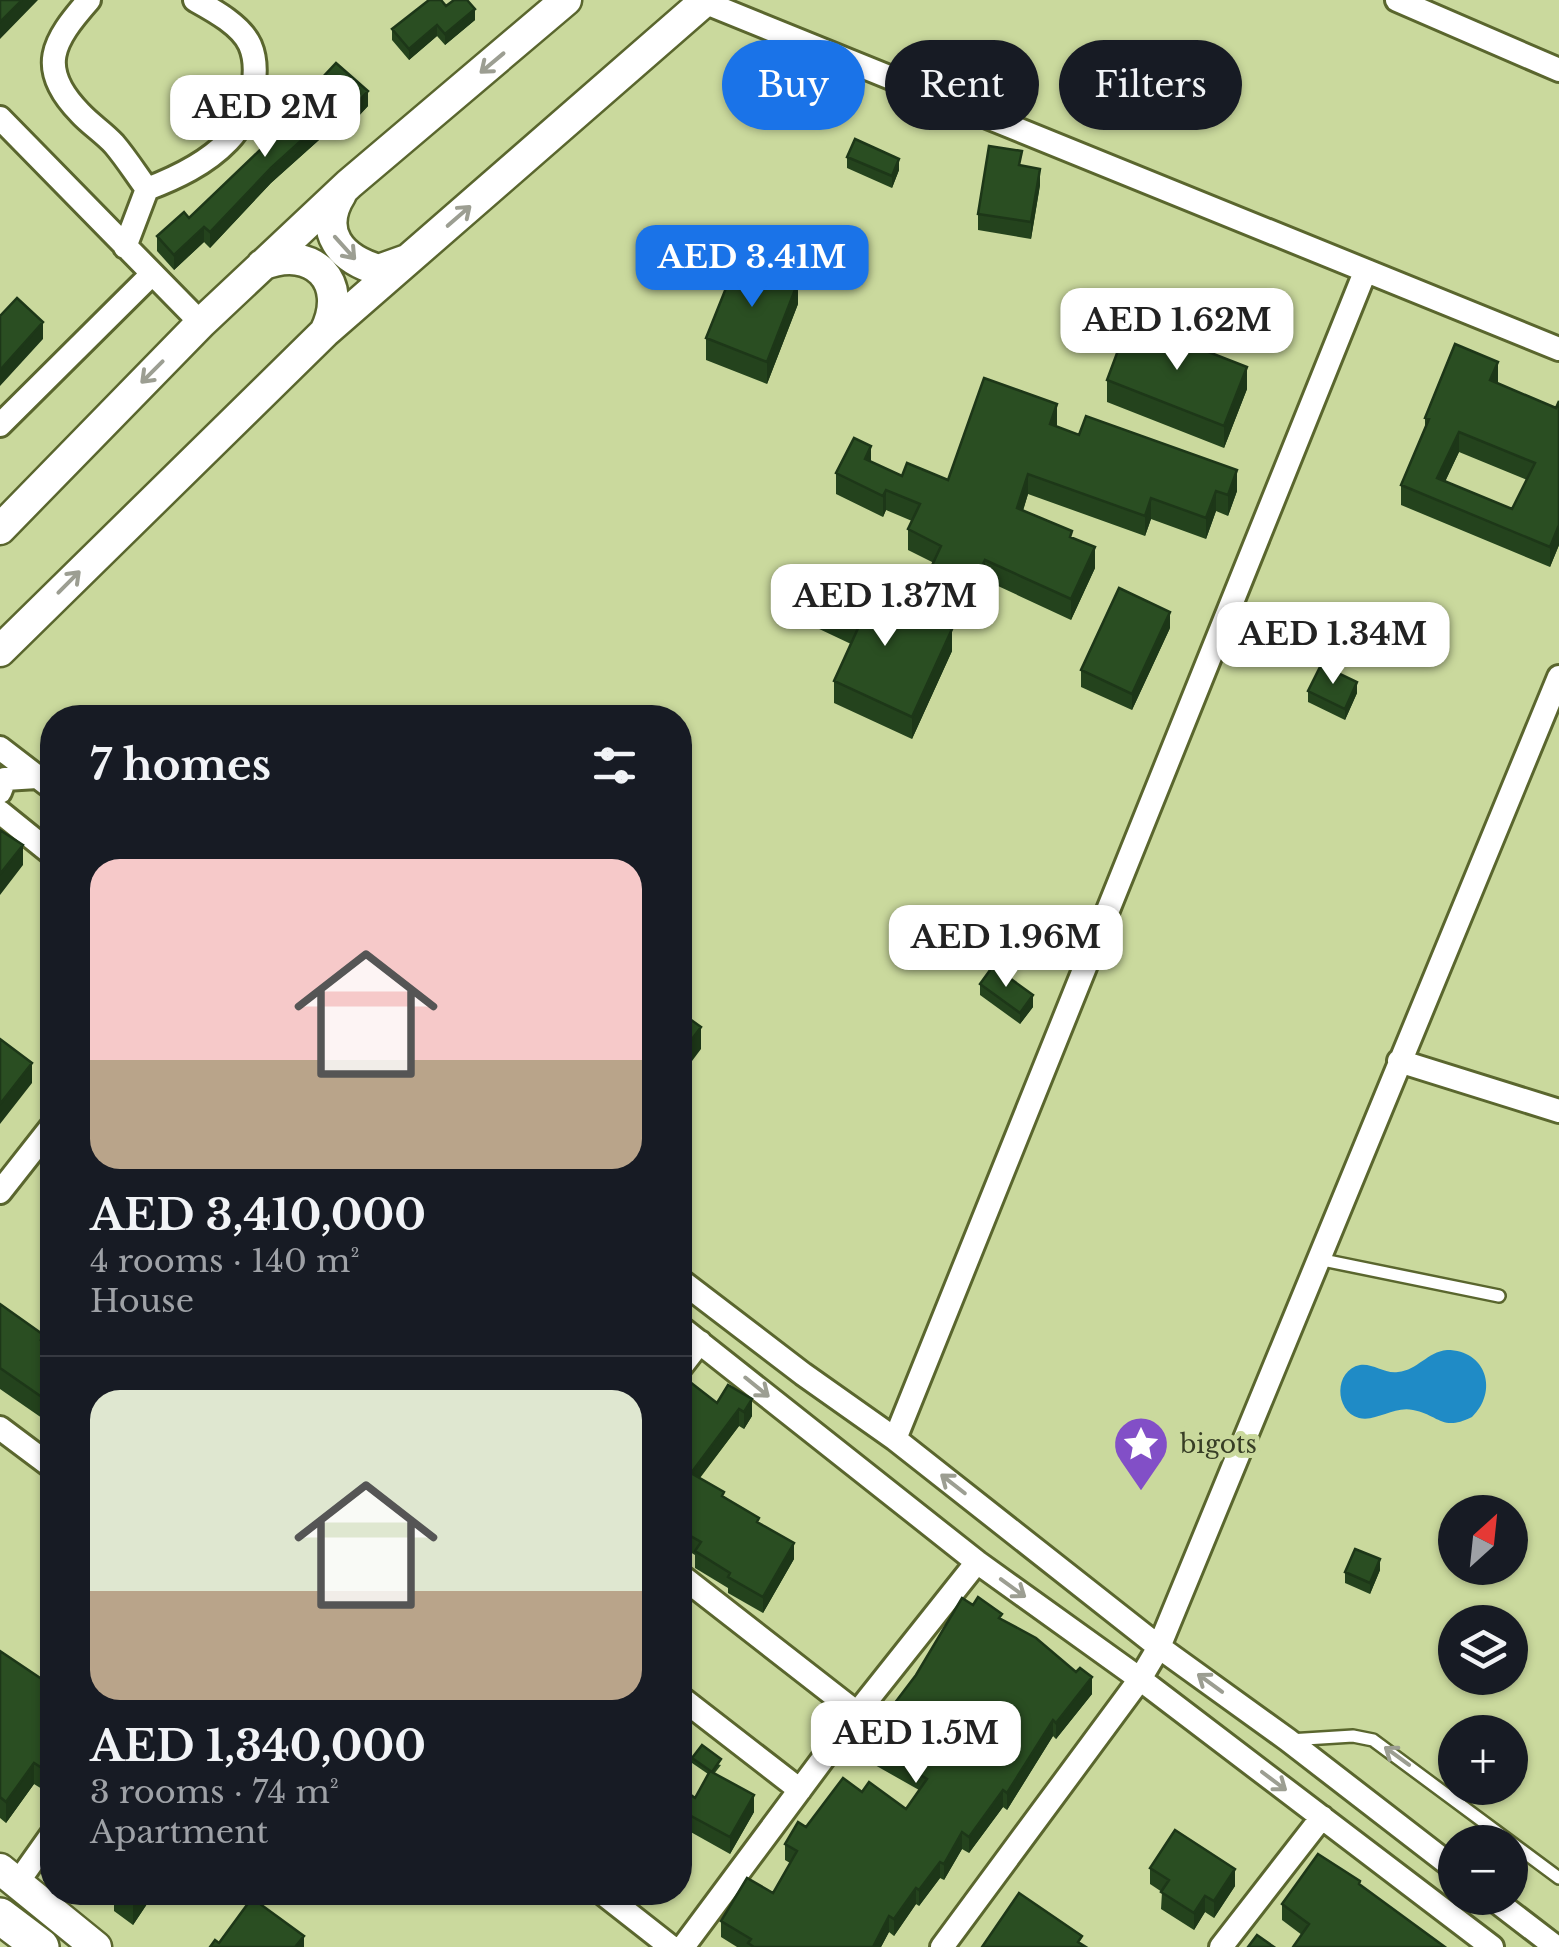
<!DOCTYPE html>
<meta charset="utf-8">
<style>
:root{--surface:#171b24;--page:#20242c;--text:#f1f3f6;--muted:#9ea1a6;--line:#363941;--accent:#1a73e8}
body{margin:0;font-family:"Libre Baskerville",serif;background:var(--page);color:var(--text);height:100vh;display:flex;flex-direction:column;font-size:38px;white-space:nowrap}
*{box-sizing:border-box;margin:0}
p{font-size:32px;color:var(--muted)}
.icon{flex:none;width:55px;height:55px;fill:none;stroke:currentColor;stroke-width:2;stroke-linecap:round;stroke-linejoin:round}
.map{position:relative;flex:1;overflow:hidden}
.side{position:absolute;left:40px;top:705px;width:652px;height:1200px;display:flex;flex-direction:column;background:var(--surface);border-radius:40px;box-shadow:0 2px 8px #0004}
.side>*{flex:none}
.top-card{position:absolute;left:722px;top:40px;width:685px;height:90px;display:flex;gap:20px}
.needle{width:65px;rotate:27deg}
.controls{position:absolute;left:1438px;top:1495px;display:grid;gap:20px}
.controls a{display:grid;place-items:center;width:90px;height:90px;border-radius:50%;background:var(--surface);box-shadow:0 2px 8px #0004;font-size:50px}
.price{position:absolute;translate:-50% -85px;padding:0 22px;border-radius:20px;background:#fff;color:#222;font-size:32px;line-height:65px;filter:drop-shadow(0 2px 5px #0008)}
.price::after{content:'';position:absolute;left:50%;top:60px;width:30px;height:22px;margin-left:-15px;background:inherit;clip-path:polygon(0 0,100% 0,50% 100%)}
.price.active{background:var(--accent);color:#fff}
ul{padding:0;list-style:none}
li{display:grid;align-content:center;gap:20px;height:530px;padding:0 50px}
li+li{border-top:2px solid var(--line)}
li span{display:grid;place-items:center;height:310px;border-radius:30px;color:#555}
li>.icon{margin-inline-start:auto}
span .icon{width:180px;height:180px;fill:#fffc;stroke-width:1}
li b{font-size:42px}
h2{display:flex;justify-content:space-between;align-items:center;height:120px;padding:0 50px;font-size:42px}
.tag{padding:0 35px;border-radius:45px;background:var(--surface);box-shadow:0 2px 8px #0004;font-size:35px;line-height:90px}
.tag.active{background:var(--accent);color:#fff}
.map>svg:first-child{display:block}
.water{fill:#1f8bc6}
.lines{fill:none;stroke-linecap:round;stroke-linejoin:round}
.lane-casing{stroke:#5a662e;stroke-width:16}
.street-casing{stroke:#5a662e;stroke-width:28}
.secondary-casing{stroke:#5a662e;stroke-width:35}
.primary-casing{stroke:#5a662e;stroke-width:40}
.lane{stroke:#fff;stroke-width:11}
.street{stroke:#fff;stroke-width:22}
.secondary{stroke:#fff;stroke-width:30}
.primary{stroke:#fff;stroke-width:35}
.wall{fill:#24431d;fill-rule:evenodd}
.shaded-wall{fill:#1d3718}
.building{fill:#2a4e22;stroke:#1d3718;stroke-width:2.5;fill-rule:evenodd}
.oneway{stroke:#9c9e92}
.labels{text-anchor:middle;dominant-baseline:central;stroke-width:10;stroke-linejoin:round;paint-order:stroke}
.poi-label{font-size:25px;fill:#383e26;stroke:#cad99d;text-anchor:start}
</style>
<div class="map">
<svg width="1559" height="1947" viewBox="0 0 1559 1947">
<rect width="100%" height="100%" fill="#cad99d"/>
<!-- water -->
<path class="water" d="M1447,1350C1486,1350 1499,1391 1472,1417C1442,1432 1439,1415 1413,1410C1393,1406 1377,1422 1359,1418C1334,1411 1334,1370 1360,1365C1373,1363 1384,1374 1398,1372C1418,1370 1427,1352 1447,1350Z"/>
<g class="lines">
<!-- lane casing -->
<g class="lane-casing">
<path id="lane" d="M1318,1259L1499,1296
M1289,1740L1353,1736L1373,1740L1559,1878"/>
</g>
<!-- street casing -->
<g class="street-casing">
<path id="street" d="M89,0C53,41 36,68 80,113C90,124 104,133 114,144C126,158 136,174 147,189C176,178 206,164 228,141C249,120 262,73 250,45C241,25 213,10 195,0
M1397,0L1559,70
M704,2L1559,349
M0,118L201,323
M125,247L147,189
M0,425L152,274
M0,748L52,788
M0,792L5,779L37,777
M0,812L52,854
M1399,1061L1559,1111
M0,1192L52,1126
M680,1280L803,1374L895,1439L1159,1647L1288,1740L1455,1869
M680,1327L977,1562L1140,1679L1492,1947
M680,1368L700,1342
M0,1428L52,1467
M895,1439L1365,272
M680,1575L857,1713
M680,1697L800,1790
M18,1882L52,1834
M601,1892L671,1947
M1492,1898L1556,1947
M683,1947L857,1713L977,1562
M942,1947L1140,1679L1159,1647L1559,677
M1221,1947L1322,1817"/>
</g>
<!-- secondary casing -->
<g class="secondary-casing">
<path id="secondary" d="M341,194C317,232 341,259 379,270L407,260
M262,265C313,244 350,282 325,332
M0,529L201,323L349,184L566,0
M0,651L325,332L706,0
M0,1869L96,1947"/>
</g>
<!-- primary casing -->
<g class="primary-casing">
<path id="primary" d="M0,1916L41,1947"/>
</g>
<!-- lane -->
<use href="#lane" class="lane"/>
<!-- street -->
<use href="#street" class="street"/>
<!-- secondary -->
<use href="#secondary" class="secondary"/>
<!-- primary -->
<use href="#primary" class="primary"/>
</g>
<!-- wall -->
<path class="wall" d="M446,6L475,20L445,45L437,36L409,60L392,40V29Z
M323,77L368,106L355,120L348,114L271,183L210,248L204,242L174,270L157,251V236L189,218L323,90Z
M847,157L899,170L892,188L847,168Z
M1022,165L1040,185L1031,239L978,230V214Z
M798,304L767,384L706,360V338Z
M1107,380L1247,389L1224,448L1107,402Z
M1498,382V383L1556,408L1559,401V545L1550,567L1401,505V485L1425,429V418ZM1459,452L1527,480L1512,509L1445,482Z
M1056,426L1237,491L1228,516L1216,511L1206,539L1151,519L1145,536L1028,494L1023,511L1072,538L1095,568L1071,620L985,580L970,611L929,592V572L934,563L908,550V529L912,521L886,510L883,517L836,494V473L871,462L902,476L948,480Z
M796,596L879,614L952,651L912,739L834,703V681L851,644L796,618Z
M1170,628L1132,710L1081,687V670Z
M1308,691L1357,693L1345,720L1308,702Z
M980,984L1033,1007L1020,1024L980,995Z
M0,1304L45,1342L52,1347V1425L0,1389Z
M728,1385L752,1416L744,1429L739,1426L700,1478L759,1523L794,1559L763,1613L728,1593V1588L695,1568V1555L680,1546V1395L717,1403Z
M1380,1570L1370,1594L1345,1583V1572Z
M973,1605L1002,1620L1092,1694L1056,1739L1053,1736L1007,1810L1003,1807L969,1853L962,1849L944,1880L940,1878L919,1906L916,1904L894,1936L889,1932L881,1947H737L721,1937V1921L773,1893L790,1863L785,1860V1844L806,1827L862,1792L906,1809L919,1790L866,1760V1743Z
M0,1651L52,1686L42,1789L34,1784L6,1823L0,1818Z
M692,1758L721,1765L714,1774L754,1812L730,1854L680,1826V1787L695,1798L708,1774L692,1763Z
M1150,1868L1235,1886L1214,1918L1205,1912L1194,1930L1161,1909L1162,1892L1150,1884Z
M1360,1881L1302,1935L1282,1920V1904Z
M114,1892H155L133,1925L114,1911Z"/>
<!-- shaded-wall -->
<path class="shaded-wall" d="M22,0H38L0,39V22Z
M475,9V20L445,45V34Z
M437,25V36L409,60V49Z
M368,91V106L355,120V105Z
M348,98V114L271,183L210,248V232L271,168Z
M899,159V170L892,188V176Z
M1040,169V185L1031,239V222Z
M204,227V242L174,270V255Z
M798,282V304L767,384V362Z
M43,322V339L0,386V370Z
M1498,362V382L1490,401V380Z
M1247,367V389L1224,448V426Z
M1057,404V425L1050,445V424Z
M1459,432V452L1437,498V478Z
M871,446V467L865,459Z
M1237,470V491L1228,516V495Z
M1028,474V494L1017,529V508Z
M886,490V510L883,517V496Z
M1216,491V511L1206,539V518Z
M1151,498V519L1145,536V516Z
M1559,525V545L1550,567V547Z
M1095,547V568L1071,620V599Z
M985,560V580L970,611V591Z
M1170,612V628L1132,710V694Z
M952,629V651L912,739V717Z
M1357,682V693L1345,720V709Z
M23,845V865L0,895V874Z
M1033,995V1007L1020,1024V1013Z
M701,1027V1049L680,1077V1055Z
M32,1063V1083L0,1124V1104Z
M752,1399V1416L744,1429V1412Z
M739,1409V1426L691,1489V1473Z
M794,1543V1559L763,1613V1597Z
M1380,1559V1570L1370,1594V1583Z
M1092,1677V1694L1056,1739V1723Z
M1053,1720V1736L1007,1810V1793Z
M52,1753V1774L42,1789V1768Z
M34,1763V1784L6,1823V1802Z
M1003,1790V1807L969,1853V1837Z
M754,1795V1812L730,1854V1837Z
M962,1832V1849L944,1880V1864Z
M940,1862V1878L919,1906V1890Z
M1235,1869V1886L1214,1918V1901Z
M916,1888V1904L894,1936V1919Z
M140,1892H155L133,1925V1903Z
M1205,1896V1912L1194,1930V1913Z
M889,1916V1932L881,1947H873Z
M304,1936V1947H295Z"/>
<!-- building -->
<path class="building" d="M0,0H22L0,22Z
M429,0H441L446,6L454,0H467L475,9L445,34L437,25L409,49L392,29Z
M336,63L368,91L355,105L348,98L271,168L210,232L204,227L174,255L157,236L184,212L189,218L330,83L323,77Z
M855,139L899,159L892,176L847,157Z
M989,146L1022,151L1019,165L1040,169L1031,222L978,214Z
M738,258L798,282L767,362L706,338Z
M17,298L43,322L0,370V316Z
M1129,321L1247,367L1224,426L1107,380Z
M1455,344L1498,362L1490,380L1556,408L1559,401V525L1550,547L1401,485L1429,419L1425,418ZM1459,432L1535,463L1512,509L1437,478Z
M984,378L1057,404L1050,424L1079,435L1086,416L1237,470L1228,495L1216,491L1206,518L1151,498L1145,516L1028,474L1017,508L1072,531L1070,537L1095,547L1071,599L985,560L970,591L929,572L941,546L908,529L920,504L886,490L883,496L836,473L854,438L871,446L865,459L902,476L907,463L948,480Z
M804,579L879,614L886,599L952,629L912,717L834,681L859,626L796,596Z
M1119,588L1170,612L1132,694L1081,670Z
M1321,665L1357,682L1345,709L1308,691Z
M0,830L23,845L0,874Z
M993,966L1033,995L1020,1013L980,984Z
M680,1012L701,1027L680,1055Z
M0,1039L32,1063L0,1104Z
M0,1304L45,1336L41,1340L52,1347V1404L0,1368Z
M690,1382L717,1403L728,1385L752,1399L744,1412L739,1409L691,1473L724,1492L722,1496L759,1518L757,1522L794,1543L763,1597L728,1577L730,1573L695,1551L701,1542L680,1530V1395Z
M1355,1549L1380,1559L1370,1583L1345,1572Z
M978,1597L1002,1614L999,1618L1036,1638L1076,1672L1080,1668L1092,1677L1056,1723L1053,1720L1007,1793L1003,1790L969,1837L962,1832L944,1864L940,1862L919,1890L916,1888L894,1919L889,1916L873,1947H754L748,1943L751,1939L721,1921L747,1878L773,1893L797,1851L785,1844L798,1822L806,1827L843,1778L862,1792L869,1782L906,1809L927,1779L866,1743L887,1706L891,1708L916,1675L962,1598L973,1605Z
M0,1651L52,1686V1753L42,1768L34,1763L6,1802L0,1797Z
M702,1745L721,1759L712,1772L692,1758Z
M710,1771L754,1795L730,1837L680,1810V1787L695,1798Z
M1175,1830L1235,1869L1214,1901L1205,1896L1194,1913L1161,1892L1169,1880L1150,1868Z
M1318,1854L1360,1881L1359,1884L1445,1947H1293L1309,1924L1282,1904Z
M118,1892H140L133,1903Z
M1019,1893L1082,1936L1078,1942L1086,1947H982Z
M252,1898L304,1936L295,1947H210L215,1940L219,1943Z
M1257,1935L1274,1947H1248Z"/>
<!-- one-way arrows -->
<defs><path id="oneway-shaft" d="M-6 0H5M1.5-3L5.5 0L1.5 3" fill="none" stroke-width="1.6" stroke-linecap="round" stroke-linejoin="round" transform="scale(2.5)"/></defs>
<g class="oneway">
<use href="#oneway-shaft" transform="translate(492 63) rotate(140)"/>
<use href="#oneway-shaft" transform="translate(459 216) rotate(-41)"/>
<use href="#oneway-shaft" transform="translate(345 248) rotate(48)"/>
<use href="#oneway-shaft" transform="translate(152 372) rotate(135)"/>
<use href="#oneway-shaft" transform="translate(69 582) rotate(-45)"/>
<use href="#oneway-shaft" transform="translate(757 1387) rotate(39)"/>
<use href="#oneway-shaft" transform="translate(953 1484) rotate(-142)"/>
<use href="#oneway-shaft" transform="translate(1013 1588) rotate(36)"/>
<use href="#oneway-shaft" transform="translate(1210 1683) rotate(-144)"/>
<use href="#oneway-shaft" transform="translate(1397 1756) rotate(-144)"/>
<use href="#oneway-shaft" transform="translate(1274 1781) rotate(37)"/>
</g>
<!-- icons -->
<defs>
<g id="sight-pin" transform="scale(2.875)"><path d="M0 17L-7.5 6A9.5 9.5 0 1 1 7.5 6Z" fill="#824fc7" stroke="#cad99d"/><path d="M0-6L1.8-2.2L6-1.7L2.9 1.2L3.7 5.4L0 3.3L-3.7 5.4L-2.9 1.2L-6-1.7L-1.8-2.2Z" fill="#fff"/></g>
</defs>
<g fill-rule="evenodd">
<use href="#sight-pin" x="1141" y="1444"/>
</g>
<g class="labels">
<!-- poi labels -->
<g class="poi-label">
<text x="1180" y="1444">bigots</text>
</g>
</g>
</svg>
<div class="controls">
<a><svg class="needle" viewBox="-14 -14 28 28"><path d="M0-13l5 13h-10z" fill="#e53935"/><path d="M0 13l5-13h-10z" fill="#9ea1a6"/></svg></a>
<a><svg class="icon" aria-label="layers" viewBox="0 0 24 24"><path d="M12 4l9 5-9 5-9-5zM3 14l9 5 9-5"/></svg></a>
<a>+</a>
<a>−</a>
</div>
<b class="price" style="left:265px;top:160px">AED 2M</b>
<b class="price active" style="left:752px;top:310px">AED 3.41M</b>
<b class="price" style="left:1177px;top:373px">AED 1.62M</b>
<b class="price" style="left:885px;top:649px">AED 1.37M</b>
<b class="price" style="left:1333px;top:687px">AED 1.34M</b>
<b class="price" style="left:1006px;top:990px">AED 1.96M</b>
<b class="price" style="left:916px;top:1786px">AED 1.5M</b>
<div class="top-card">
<a class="tag active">Buy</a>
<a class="tag">Rent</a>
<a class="tag">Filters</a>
</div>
<section class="side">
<h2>7 homes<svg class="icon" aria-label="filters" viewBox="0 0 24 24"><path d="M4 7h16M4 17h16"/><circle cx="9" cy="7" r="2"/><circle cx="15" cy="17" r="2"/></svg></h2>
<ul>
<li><span style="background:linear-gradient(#f6c9c9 65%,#b9a48a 0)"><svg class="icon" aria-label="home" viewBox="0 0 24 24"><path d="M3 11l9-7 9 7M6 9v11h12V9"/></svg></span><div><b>AED 3,410,000</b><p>4 rooms · 140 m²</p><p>House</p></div></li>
<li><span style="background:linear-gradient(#dfe7d0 65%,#b9a48a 0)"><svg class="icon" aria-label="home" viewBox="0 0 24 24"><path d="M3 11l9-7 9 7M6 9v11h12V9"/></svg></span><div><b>AED 1,340,000</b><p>3 rooms · 74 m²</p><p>Apartment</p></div></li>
</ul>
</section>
</div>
